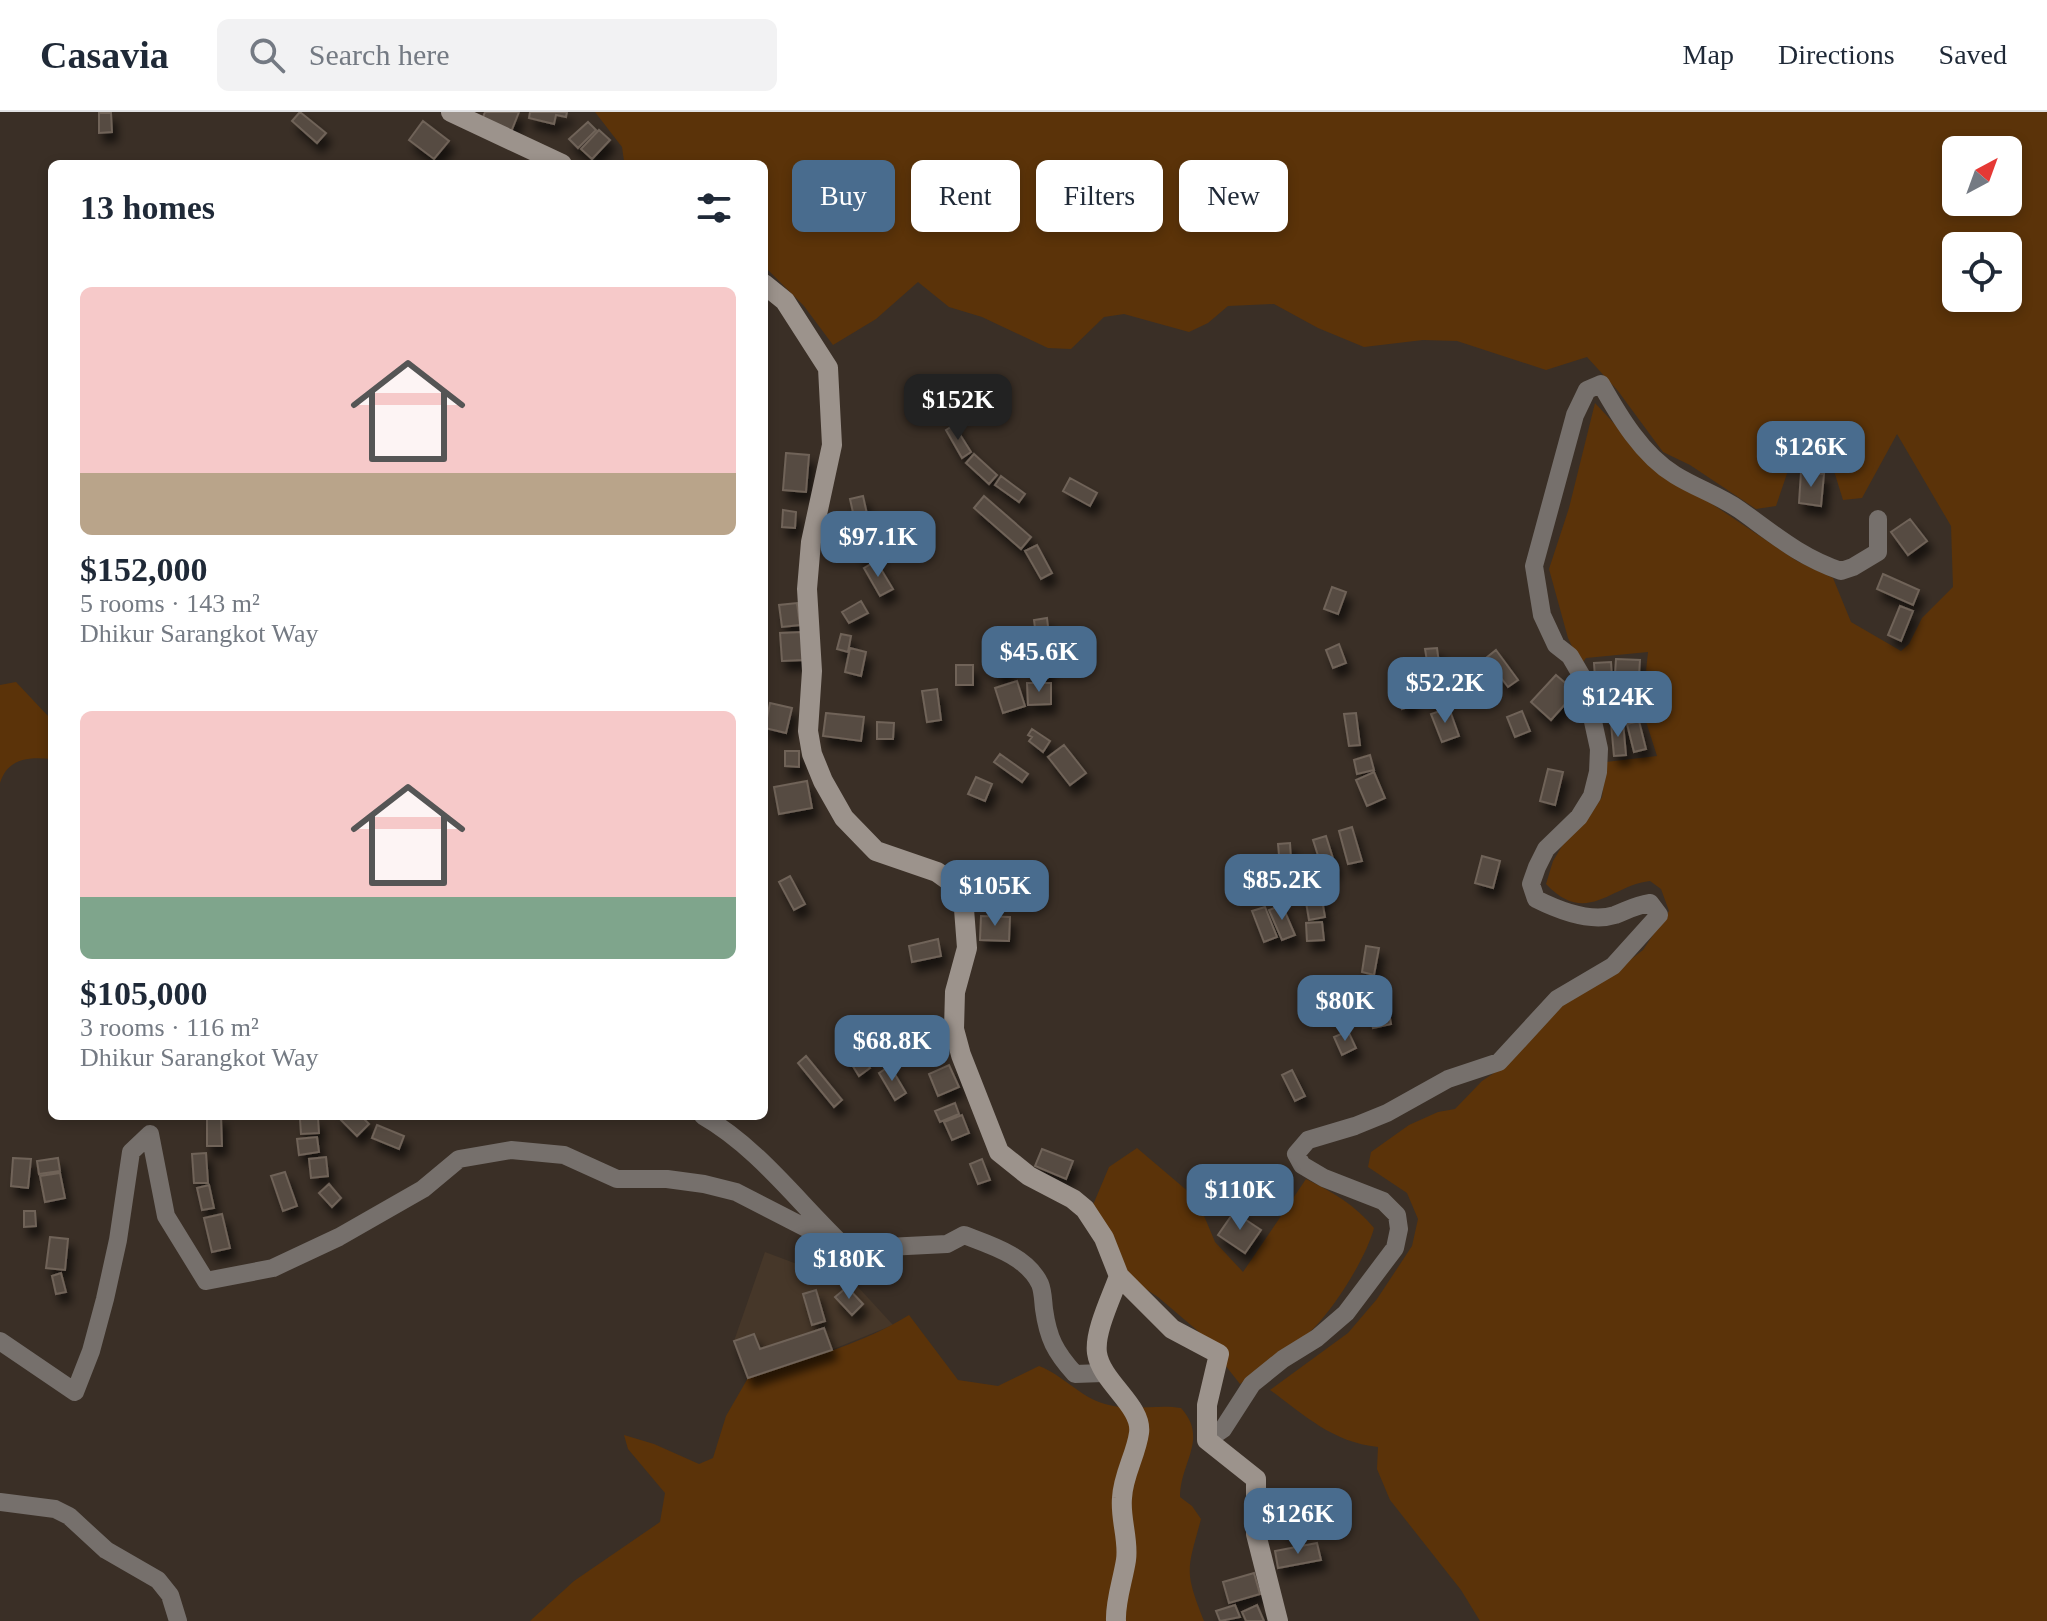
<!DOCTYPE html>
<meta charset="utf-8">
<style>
:root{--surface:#fff;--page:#f2f2f3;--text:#1f2937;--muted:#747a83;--line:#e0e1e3;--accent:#496c8e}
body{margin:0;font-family:Georgia,serif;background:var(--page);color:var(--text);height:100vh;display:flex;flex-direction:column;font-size:30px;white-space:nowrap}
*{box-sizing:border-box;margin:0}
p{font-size:26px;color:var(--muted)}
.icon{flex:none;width:44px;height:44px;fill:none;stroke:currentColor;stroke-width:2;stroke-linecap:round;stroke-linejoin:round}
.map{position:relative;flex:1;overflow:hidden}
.drawer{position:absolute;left:48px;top:48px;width:720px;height:960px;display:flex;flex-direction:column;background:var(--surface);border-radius:12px;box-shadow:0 4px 12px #0003}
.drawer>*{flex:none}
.top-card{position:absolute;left:792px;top:48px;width:760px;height:72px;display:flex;gap:16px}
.needle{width:52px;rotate:41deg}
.fabs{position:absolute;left:1942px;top:24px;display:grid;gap:16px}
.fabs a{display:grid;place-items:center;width:80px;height:80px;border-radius:12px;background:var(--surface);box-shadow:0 4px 12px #0003;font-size:40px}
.price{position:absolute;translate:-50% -68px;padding:0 18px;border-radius:16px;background:var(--accent);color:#fff;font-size:26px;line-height:52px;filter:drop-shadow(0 2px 4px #0008)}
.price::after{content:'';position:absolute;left:50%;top:48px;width:24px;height:18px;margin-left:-12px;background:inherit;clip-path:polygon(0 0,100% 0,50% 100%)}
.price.current{background:#222;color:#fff}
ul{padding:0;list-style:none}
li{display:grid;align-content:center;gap:16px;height:424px;padding:0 32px}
li span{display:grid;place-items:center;height:248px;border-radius:12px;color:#555}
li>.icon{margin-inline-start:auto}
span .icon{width:144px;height:144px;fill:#fffc;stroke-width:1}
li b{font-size:34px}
h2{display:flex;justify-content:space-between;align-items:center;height:96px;padding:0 32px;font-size:34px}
.tag{padding:0 28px;border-radius:12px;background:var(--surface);box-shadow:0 4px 12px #0003;font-size:28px;line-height:72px}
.tag.current{background:var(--accent);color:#fff}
header{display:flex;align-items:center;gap:48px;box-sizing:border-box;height:112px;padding:0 40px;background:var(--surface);border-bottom:2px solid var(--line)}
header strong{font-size:38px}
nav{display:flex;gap:44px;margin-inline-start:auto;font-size:28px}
.search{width:560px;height:72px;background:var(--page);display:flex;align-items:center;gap:20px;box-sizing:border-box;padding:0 28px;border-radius:12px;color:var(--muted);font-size:30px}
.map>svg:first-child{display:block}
.built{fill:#463729}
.green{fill:#5b3309;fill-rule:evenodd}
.building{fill:#574b42;stroke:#6f6359;stroke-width:2;filter:url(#shadow)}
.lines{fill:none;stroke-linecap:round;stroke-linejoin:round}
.street{stroke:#76706c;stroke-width:18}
.secondary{stroke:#9c938c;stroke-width:20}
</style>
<header>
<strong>Casavia</strong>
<div class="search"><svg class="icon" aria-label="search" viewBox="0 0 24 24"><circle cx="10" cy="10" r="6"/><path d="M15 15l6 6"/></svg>Search here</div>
<nav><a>Map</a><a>Directions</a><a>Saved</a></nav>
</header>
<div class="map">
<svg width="2047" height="1509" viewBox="0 0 2047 1509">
<defs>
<filter id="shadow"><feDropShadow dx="5" dy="9" stdDeviation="4" flood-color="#0009"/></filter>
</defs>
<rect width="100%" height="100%" fill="#3a2f26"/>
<!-- built -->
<path class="built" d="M765,1140L858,1175L893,1213L831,1238L748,1266L734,1229Z"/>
<!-- green -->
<path class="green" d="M595,0H2047V1509H1480L1461,1478L1390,1388L1377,1357L1378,1335C1332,1330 1306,1304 1270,1278L1348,1221L1377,1187L1412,1134L1418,1107L1407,1081L1368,1055L1371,1040L1409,1013L1438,1000L1455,997L1482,969L1503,955L1571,883L1626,851L1643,838L1669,799L1661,777L1650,769C1611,773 1587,815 1546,772L1553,749L1562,734L1591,702L1602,685L1606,650L1657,644L1642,597L1648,540L1586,546L1581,553L1568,526L1549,457L1569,396L1595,291L1664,365L1712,392L1797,449L1833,466L1851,510L1901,539L1909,532L1922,506L1953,475L1951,414L1897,322L1862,386L1843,388L1829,343L1793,344L1776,394L1756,397L1690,353L1663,340L1618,279L1587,245L1546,258L1457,229L1423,228L1364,235L1318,216L1274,192L1228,194L1208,211L1189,220L1124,202L1104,205L1071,237L1048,236L982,205L949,195L918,170L876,207L833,233L804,194L764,154V52H627L624,49L622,35ZM1956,38H2008V90H1956ZM1956,134H2008V186H1956Z
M16,570L48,604L52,605V647C28,645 8,646 0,671V573Z
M1137,1036L1197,1087L1215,1130L1243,1160L1306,1067C1333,1080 1355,1093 1374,1116C1366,1146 1336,1193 1314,1216C1295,1236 1263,1255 1240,1272L1199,1220L1158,1185L1132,1168L1090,1100L1109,1055Z
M909,1203L958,1268L998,1274L1039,1254C1063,1263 1080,1285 1105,1292C1131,1300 1156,1292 1181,1296C1209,1327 1180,1350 1180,1385L1192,1394L1201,1407C1187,1459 1184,1458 1204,1509H530L574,1469L660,1410L665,1381L628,1337L624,1323L654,1332L699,1352L713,1346L726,1304L748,1266C802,1248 861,1233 909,1203Z"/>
<!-- building -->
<path class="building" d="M300,0L326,21L317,31L292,9Z
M485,0H519L511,20L482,8Z
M530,0H567L566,5L556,3L554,12L529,6Z
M99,1H111L112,20L99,21Z
M423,9L449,29L434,47L409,28Z
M588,10L596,18L578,36L569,27Z
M599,18L610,28L592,47L581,37Z
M954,313L971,340L962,346L946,318Z
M786,341L809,343L806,380L783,378Z
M974,342L997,363L989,372L966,351Z
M1801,360L1824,362L1821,394L1799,391Z
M1001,364L1025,382L1019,390L995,373Z
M1070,366L1097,381L1090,394L1063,379Z
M863,384L867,402L854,405L850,387Z
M984,384L1031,425L1021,437L974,396Z
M783,398L796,400L795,416L782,415Z
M1910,407L1927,429L1908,443L1891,420Z
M870,411L878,442L861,447L853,415Z
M1037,433L1052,461L1041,467L1025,439Z
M876,449L893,477L880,484L864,456Z
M1883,462L1919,478L1913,493L1877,477Z
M1332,475L1346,480L1338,502L1324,497Z
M861,489L868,501L849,511L842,500Z
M797,491L800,513L782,515L779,493Z
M1900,494L1913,499L1901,529L1888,523Z
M1047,506L1049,523L1036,524L1034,508Z
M802,520L804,548L782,549L780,521Z
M841,522L851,524L848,540L837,537Z
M1339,532L1346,551L1333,556L1326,538Z
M850,536L866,540L861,564L845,560Z
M1437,536L1440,559L1429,561L1425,537Z
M1496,538L1518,568L1508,575L1486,546Z
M1033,546L1049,547L1048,566L1032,565Z
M1616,547L1640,548L1639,563L1615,562Z
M1008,548L1009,563L996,564L994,549Z
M1611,550L1612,565L1595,566L1594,551Z
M956,553H973V573H956Z
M1406,563L1414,593L1402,597L1394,566Z
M1556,563L1576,580L1551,608L1531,590Z
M1441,568L1443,590L1431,591L1430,569Z
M1017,569L1025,594L1003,601L995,576Z
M1027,571H1051V592L1028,593Z
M937,577L941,608L927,610L922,579Z
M770,591L792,596L786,621L765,616Z
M1449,596L1459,624L1442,630L1431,602Z
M1522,599L1530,619L1515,625L1507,605Z
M826,601L864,605L861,629L823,624Z
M1356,601L1360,633L1349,634L1344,602Z
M1639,609L1646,637L1634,640L1627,612Z
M877,610L894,611L893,627H877Z
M1623,610L1626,643L1614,644L1611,611Z
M1032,617L1050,629L1043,640L1029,629L1032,625L1028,623Z
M1064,633L1086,661L1070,673L1048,645Z
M785,639H799V655L785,654Z
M1000,642L1028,662L1022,670L994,650Z
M1370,643L1374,658L1357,662L1354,648Z
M1548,657L1563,660L1555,693L1540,689Z
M1374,660L1385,686L1367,694L1356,668Z
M976,665L992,672L985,689L968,682Z
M807,669L812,696L779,702L774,675Z
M1352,715L1362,749L1348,752L1339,719Z
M1326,724L1336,756L1323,759L1313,728Z
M1290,731L1292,764L1281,765L1278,732Z
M1482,744L1500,749L1493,776L1475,771Z
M790,764L805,792L794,798L779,770Z
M1320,776L1325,805L1309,808L1304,778Z
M1282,793L1295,823L1282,828L1269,798Z
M1265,795L1277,825L1264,830L1252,799Z
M981,804L1010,805L1009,829L980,828Z
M1322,810L1324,828L1307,829L1306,811Z
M938,827L941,844L912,850L909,834Z
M1366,834L1379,836L1374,863L1362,860Z
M1384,873L1391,912L1373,916L1365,877Z
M1348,919L1356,936L1342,943L1334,925Z
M853,928L870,956L859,964L841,935Z
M806,944L842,988L834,995L798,951Z
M949,953L959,975L938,984L929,962Z
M890,954L906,981L895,988L879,961Z
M1292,958L1305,984L1295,989L1282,963Z
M955,991L959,1002L940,1010L935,999Z
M962,1003L969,1021L952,1028L944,1010Z
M207,1004H221L222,1034H207Z
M337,1004H361L369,1012L357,1024Z
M318,1006L319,1021L301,1022L300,1007Z
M377,1013L404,1024L399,1037L372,1026Z
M317,1025L319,1040L299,1043L297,1027Z
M1042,1037L1073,1049L1066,1067L1035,1054Z
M206,1041L208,1071H194L192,1042Z
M326,1045L328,1064L311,1066L309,1047Z
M13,1046L31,1047L28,1076L11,1074Z
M58,1046L60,1059L39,1062L37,1049Z
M982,1047L990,1068L978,1072L970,1052Z
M285,1060L297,1094L283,1099L271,1064Z
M60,1061L65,1086L45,1090L40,1064Z
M329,1072L341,1086L332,1095L319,1081Z
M209,1073L214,1096L202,1098L197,1076Z
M24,1099H35L36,1114L24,1115Z
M1234,1100L1261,1118L1245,1141L1218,1123Z
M222,1102L230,1136L212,1140L204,1106Z
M50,1125L68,1127L65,1158L46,1156Z
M61,1161L66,1180L56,1182L52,1164Z
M847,1175L863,1192L852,1203L835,1185Z
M816,1178L825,1209L812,1213L803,1182Z
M824,1216L832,1238L748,1266L734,1229L754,1222L760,1237Z
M1296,1387L1300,1415L1284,1418L1279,1390Z
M1317,1431L1321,1448L1278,1456L1275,1439Z
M1254,1461L1260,1482L1229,1491L1223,1470Z
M1235,1493L1240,1505L1220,1509L1216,1499Z
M1257,1493L1264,1509H1246L1242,1500Z"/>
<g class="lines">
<!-- street -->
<path class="street" d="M703,1004C759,1036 800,1093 847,1137L947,1132L964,1123C990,1133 1027,1144 1040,1172C1043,1179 1043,1189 1044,1197C1048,1226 1055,1240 1075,1262L1103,1261
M0,1229L75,1280L91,1239L105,1187L118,1128L131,1040L150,1022L166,1104L206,1169L273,1156L339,1125L423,1077L459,1047L511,1038L564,1043L617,1067H667L704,1072L736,1080L847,1137
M1207,1328L1223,1317L1252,1272L1283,1247L1317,1226L1346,1201L1395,1136L1399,1117L1397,1103L1383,1089L1324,1066L1302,1053L1296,1042L1308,1028L1355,1014L1387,1001L1448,967L1499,950L1557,887L1613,854L1659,803L1650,791C1636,793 1628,798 1615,803C1590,811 1558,798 1536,787L1531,772L1537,755L1546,737L1579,705L1592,684L1598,660L1599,637L1584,568L1570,544L1556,533L1542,503L1534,454L1575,303L1587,278L1601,272C1619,304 1642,343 1675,363C1696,376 1720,384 1740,398C1775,423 1800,445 1841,459L1853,455L1878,440V407
M0,1390L55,1397L69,1404L106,1438L158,1468L170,1483L178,1509"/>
<!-- secondary -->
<path class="secondary" d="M451,0L562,52
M764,172L785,189L828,256L832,333L811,430L807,477L812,559L808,619L812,642L823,669L844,706L876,739L937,760L951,770L958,780L964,797L967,836L955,880L954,917L961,943L999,1040L1029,1064L1073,1087L1085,1097L1104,1126L1119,1164L1172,1217L1219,1242L1207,1293V1328L1256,1367V1422L1278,1509
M1116,1509C1115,1489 1123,1468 1126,1448C1129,1428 1120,1407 1122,1386C1123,1363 1136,1343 1139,1321C1143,1294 1101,1270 1097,1241C1094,1220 1112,1184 1119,1164"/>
</g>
</svg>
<div class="fabs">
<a><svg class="needle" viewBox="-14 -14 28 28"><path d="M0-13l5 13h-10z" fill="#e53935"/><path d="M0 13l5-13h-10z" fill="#747a83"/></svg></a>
<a><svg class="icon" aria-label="locate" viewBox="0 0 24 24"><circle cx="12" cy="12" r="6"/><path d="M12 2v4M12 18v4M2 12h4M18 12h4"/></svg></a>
</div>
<b class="price current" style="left:958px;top:330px">$152K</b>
<b class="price" style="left:1811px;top:377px">$126K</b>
<b class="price" style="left:878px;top:467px">$97.1K</b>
<b class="price" style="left:1039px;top:582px">$45.6K</b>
<b class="price" style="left:1445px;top:613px">$52.2K</b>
<b class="price" style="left:1618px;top:627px">$124K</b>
<b class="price" style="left:1282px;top:810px">$85.2K</b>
<b class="price" style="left:995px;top:816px">$105K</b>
<b class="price" style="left:1345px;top:931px">$80K</b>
<b class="price" style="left:892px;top:971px">$68.8K</b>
<b class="price" style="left:1240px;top:1120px">$110K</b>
<b class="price" style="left:849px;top:1189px">$180K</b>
<b class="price" style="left:1298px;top:1444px">$126K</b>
<div class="top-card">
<a class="tag current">Buy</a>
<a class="tag">Rent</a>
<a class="tag">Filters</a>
<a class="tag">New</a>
</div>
<section class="drawer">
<h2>13 homes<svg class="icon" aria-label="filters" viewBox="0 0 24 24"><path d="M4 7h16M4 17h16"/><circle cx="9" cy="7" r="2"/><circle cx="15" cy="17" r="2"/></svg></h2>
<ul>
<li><span style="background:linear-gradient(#f6c9c9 75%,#b9a48a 0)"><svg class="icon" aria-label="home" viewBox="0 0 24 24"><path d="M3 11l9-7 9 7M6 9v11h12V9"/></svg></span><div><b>$152,000</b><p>5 rooms · 143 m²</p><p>Dhikur Sarangkot Way</p></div></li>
<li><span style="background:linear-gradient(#f6c9c9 75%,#7fa58c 0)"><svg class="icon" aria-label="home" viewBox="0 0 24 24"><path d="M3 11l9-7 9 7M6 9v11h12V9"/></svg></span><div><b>$105,000</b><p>3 rooms · 116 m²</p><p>Dhikur Sarangkot Way</p></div></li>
</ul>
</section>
</div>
